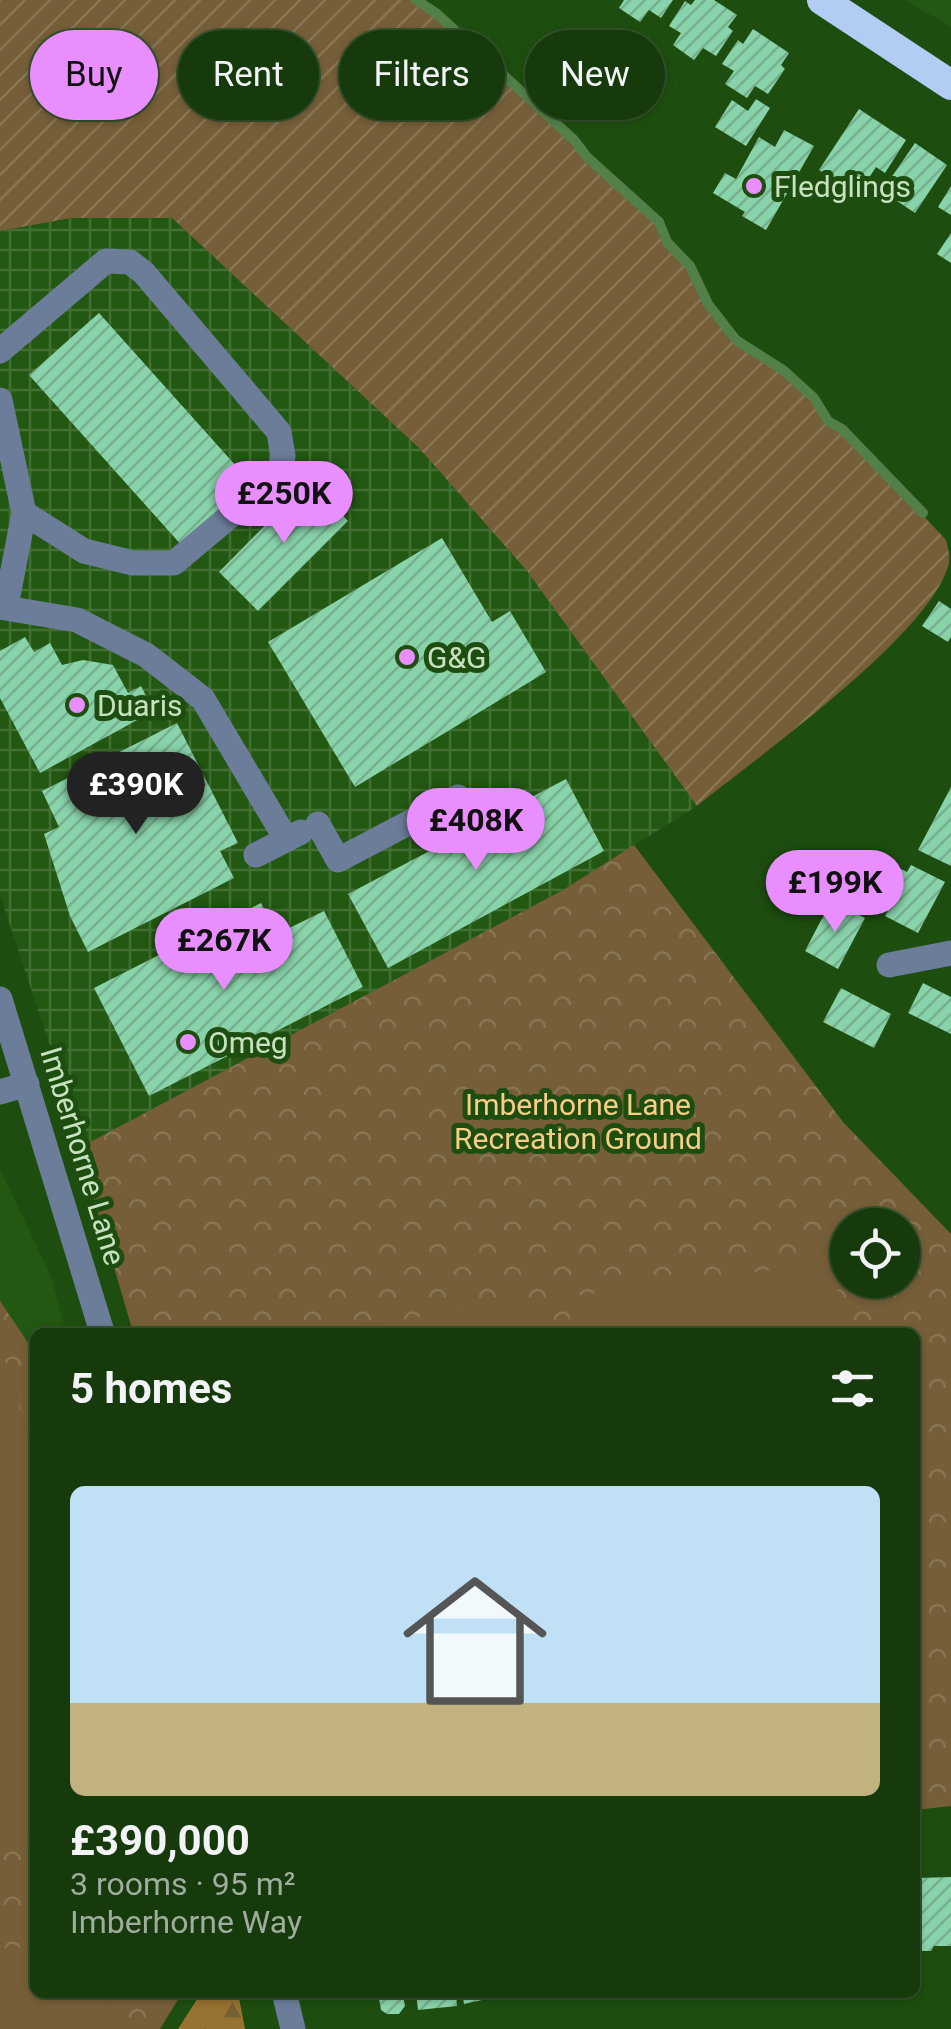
<!DOCTYPE html>
<meta charset="utf-8">
<style>
:root{--surface:#163a0b;--page:#234519;--text:#f1f3f6;--muted:#9ead9d;--line:#35542c;--accent:#e88eff}
body{margin:0;font-family:Roboto,sans-serif;background:var(--page);color:var(--text);height:100vh;display:flex;flex-direction:column;font-size:38px;white-space:nowrap}
*{box-sizing:border-box;margin:0}
p{font-size:32px;color:var(--muted)}
.icon{flex:none;width:55px;height:55px;fill:none;stroke:currentColor;stroke-width:2;stroke-linecap:round;stroke-linejoin:round}
.map{position:relative;flex:1;overflow:hidden}
.drawer{position:absolute;left:30px;top:1328px;width:890px;height:670px;display:flex;flex-direction:column;background:var(--surface);border-radius:15px;box-shadow:0 2px 8px #0004,0 0 0 2px var(--line)}
.drawer>*{flex:none}
.hud{position:absolute;left:30px;top:30px;width:892px;height:90px;display:flex;gap:20px}
.tools{position:absolute;left:830px;top:1208px;display:grid;gap:20px}
.tools a{display:grid;place-items:center;width:90px;height:90px;border-radius:50%;background:var(--surface);box-shadow:0 2px 8px #0004,0 0 0 2px var(--line);font-size:50px}
.price{position:absolute;translate:-50% -85px;padding:0 22px;border-radius:35px;background:var(--accent);color:#111;font-size:32px;line-height:65px;filter:drop-shadow(0 2px 5px #0008)}
.price::after{content:'';position:absolute;left:50%;top:60px;width:30px;height:22px;margin-left:-15px;background:inherit;clip-path:polygon(0 0,100% 0,50% 100%)}
.price.selected{background:#222;color:#fff}
ul{padding:0;list-style:none}
li{display:grid;align-content:center;gap:20px;height:530px;padding:0 40px}
li+li{border-top:2px solid var(--line)}
li span{display:grid;place-items:center;height:310px;border-radius:15px;color:#555}
li>.icon{margin-inline-start:auto}
span .icon{width:180px;height:180px;fill:#fffc;stroke-width:1}
li b{font-size:42px}
h2{display:flex;justify-content:space-between;align-items:center;height:120px;padding:0 40px;font-size:42px}
.pill{padding:0 35px;border-radius:45px;background:var(--surface);box-shadow:0 2px 8px #0004,0 0 0 2px var(--line);font-size:35px;line-height:90px}
.pill.selected{background:var(--accent);color:#111}
.map>svg:first-child{display:block}
.built{fill:#225811}
.industrial{fill:url(#industrial-grid)}
.forest{fill:url(#forest-firs)}
.park{fill:url(#park-crowns);fill-rule:evenodd}
.garden{fill:url(#garden-furrows)}
.pitch{fill:#755e38}
.lines{fill:none;stroke-linecap:round;stroke-linejoin:round}
.stream{stroke:#537f48;stroke-width:10}
.building{fill:url(#building-hatch)}
.minor{stroke:#6b7d98;stroke-width:25}
.highway{stroke:#b2ccf4;stroke-width:30}
.poi-dot{fill:#e88eff;stroke:#1e4e0f;stroke-width:4}
.labels{text-anchor:middle;dominant-baseline:central;stroke-width:10;stroke-linejoin:round;paint-order:stroke}
.poi-label{font-size:30px;fill:#c8e2c1;stroke:#1e4e0f;text-anchor:start}
.park-label{font-size:30px;fill:#f8cd88;stroke:#1e4e0f}
.street-label{font-size:30px;fill:#c8e2c1;stroke:#1e4e0f}
</style>
<div class="map">
<svg width="951" height="2029" viewBox="0 0 951 2029">
<defs>
<pattern id="industrial-grid" width="8" height="8" patternUnits="userSpaceOnUse" patternTransform="scale(2.5)"><rect width="8" height="8" fill="#225811"/><path d="M0 4h8M4 0v8" fill="none" stroke="#417032"/></pattern>
<pattern id="forest-firs" width="22" height="20" patternUnits="userSpaceOnUse" patternTransform="scale(2.5)"><rect width="22" height="20" fill="#977230"/><path d="M5 1l3.5 6h-7zM16 11l3.5 6h-7z" fill="#736034"/></pattern>
<pattern id="park-crowns" width="20" height="18" patternUnits="userSpaceOnUse" patternTransform="scale(2.5)"><rect width="20" height="18" fill="#755e38"/><path d="M2 6a3 3 0 1 1 6 0M12 15a3 3 0 1 1 6 0" fill="none" stroke="#877553"/></pattern>
<pattern id="garden-furrows" width="10" height="10" patternUnits="userSpaceOnUse" patternTransform="scale(2.5)"><rect width="10" height="10" fill="#755e38"/><path d="M-1 1l2-2M0 10L10 0M9 11l2-2" fill="none" stroke="#877553"/></pattern>
<pattern id="building-hatch" width="6" height="6" patternUnits="userSpaceOnUse" patternTransform="scale(2.5)"><rect width="6" height="6" fill="#89d3aa"/><path d="M-1 1l2-2M0 6l6-6M5 7l2-2" fill="none" stroke="#76af8e"/></pattern>
</defs>
<rect width="100%" height="100%" fill="#1e4e0f"/>
<!-- built -->
<path class="built" d="M905,0H951V27Z
M0,1169L51,1276L66,1332H35V1992L182,1993L160,2029H0Z"/>
<!-- industrial -->
<path class="industrial" d="M71,218H172L419,448L527,571L697,806L563,890L83,1146L0,895V231Z"/>
<!-- forest -->
<path class="forest" d="M201,1993H238L245,2029H178Z"/>
<!-- park -->
<path class="park" d="M634,845L843,1122L951,1234V1806L915,1810V1332H133L79,1148L563,890ZM848,1225H902V1280H848Z
M0,1301L35,1353V1992L182,1993L160,2029H0Z"/>
<!-- garden -->
<path class="garden" d="M0,0H416L436,13L574,140L587,157L659,222L667,243L690,266L708,304L736,340L783,370L814,398L828,421L842,429L946,540C948,548 950,555 949,563C932,634 757,757 697,806L527,571L419,448L172,218H71L0,231Z"/>
<!-- pitch -->
<path class="pitch" d="M833,1262L842,1332H572L567,1297Z
M535,1302L539,1332H311Z
M0,1345L35,1457V1837L0,1848Z
M35,1947V1992L104,1993L105,2029H0V1948Z"/>
<g class="lines">
<!-- stream -->
<path class="stream" d="M416,0L436,13L574,140L587,157L659,222L667,242L690,266L708,304L736,340L783,370L814,398L828,421L842,429L923,513"/>
</g>
<!-- building -->
<path class="building" d="M624,0H673L661,18L649,10L640,22L619,8Z
M695,0H714L737,15L728,27L733,31L716,56L703,48L694,60L673,45L681,33L669,26L685,1L691,5Z
M753,29L789,53L781,65L785,69L768,94L755,86L747,98L725,84L734,71L722,64L738,40L743,44Z
M756,99L770,108L746,146L715,127L732,100L748,111Z
M859,109L906,140L885,173L876,167L863,187L850,179L845,187L819,170Z
M784,130L814,146L766,230L742,216L745,212L713,193L725,173L736,179L759,137L775,147Z
M915,143L947,165L915,213L882,191Z
M951,186V215L938,207Z
M951,233V263L937,254Z
M99,313L254,486L184,548L29,375Z
M309,481L348,521L258,611L219,572Z
M442,538L492,622L510,611L546,672L355,787L268,642Z
M939,601L951,609V637L948,642L922,626Z
M25,637L34,652L50,643L62,665L83,660L113,665L128,693L141,686L154,711L40,773L0,698V651Z
M177,723L238,843L220,851L234,878L88,952L70,916L44,834L59,827L42,791Z
M566,779L604,851L388,968L348,894Z
M951,787V866L918,850Z
M870,853L907,872L911,865L945,882L918,933L885,916L898,890L861,871Z
M831,901L865,918L838,969L805,951Z
M261,903L277,934L324,911L363,987L149,1096L94,988Z
M923,983L951,997V1034L908,1013Z
M841,988L891,1014L874,1048L823,1022Z
M951,1877V1946H934L931,1951H922L919,1947L915,1951L916,1878Z
M378,1992H402L405,2006L399,2014H387L381,2010Z
M416,1992H456L457,2006L418,2010Z
M462,1992H500V1996L464,2004Z"/>
<g class="lines">
<!-- minor -->
<path class="minor" d="M0,351L106,261L130,262L144,273L279,432L283,456L279,475L174,563H133L84,551L24,513
M0,400L24,513L6,606
M0,607L77,620L146,655L203,699L286,839
M318,824L338,860L458,797
M256,855L301,832
M889,965L951,953
M0,999L102,1332
M0,1092L27,1084
M284,1992L293,2029"/>
<!-- highway -->
<path class="highway" d="M822,0L951,85"/>
</g>
<!-- markers -->
<g class="poi-dot">
<circle cx="754" cy="186" r="10"/>
<circle cx="407" cy="657" r="10"/>
<circle cx="77" cy="705" r="10"/>
<circle cx="188" cy="1042" r="10"/>
</g>
<g class="labels">
<!-- poi labels -->
<g class="poi-label">
<text x="774" y="186">Fledglings</text>
<text x="427" y="657">G&amp;G</text>
<text x="97" y="705">Duaris</text>
<text x="208" y="1042">Omeg</text>
</g>
<!-- park labels -->
<g class="park-label">
<text x="578" y="1104">Imberhorne Lane<tspan x="578" dy="34">Recreation Ground</tspan></text>
</g>
<!-- street labels -->
<g class="street-label">
<text transform="translate(83 1156) rotate(73)">Imberhorne Lane</text>
</g>
</g>
</svg>
<div class="tools">
<a><svg class="icon" aria-label="locate" viewBox="0 0 24 24"><circle cx="12" cy="12" r="6"/><path d="M12 2v4M12 18v4M2 12h4M18 12h4"/></svg></a>
</div>
<b class="price" style="left:284px;top:546px">£250K</b>
<b class="price selected" style="left:136px;top:837px">£390K</b>
<b class="price" style="left:476px;top:873px">£408K</b>
<b class="price" style="left:835px;top:935px">£199K</b>
<b class="price" style="left:224px;top:993px">£267K</b>
<div class="hud">
<a class="pill selected">Buy</a>
<a class="pill">Rent</a>
<a class="pill">Filters</a>
<a class="pill">New</a>
</div>
<section class="drawer">
<h2>5 homes<svg class="icon" aria-label="filters" viewBox="0 0 24 24"><path d="M4 7h16M4 17h16"/><circle cx="9" cy="7" r="2"/><circle cx="15" cy="17" r="2"/></svg></h2>
<ul>
<li><span style="background:linear-gradient(#bfe0f5 70%,#c2b280 0)"><svg class="icon" aria-label="home" viewBox="0 0 24 24"><path d="M3 11l9-7 9 7M6 9v11h12V9"/></svg></span><div><b>£390,000</b><p>3 rooms · 95 m²</p><p>Imberhorne Way</p></div></li>
</ul>
</section>
</div>
